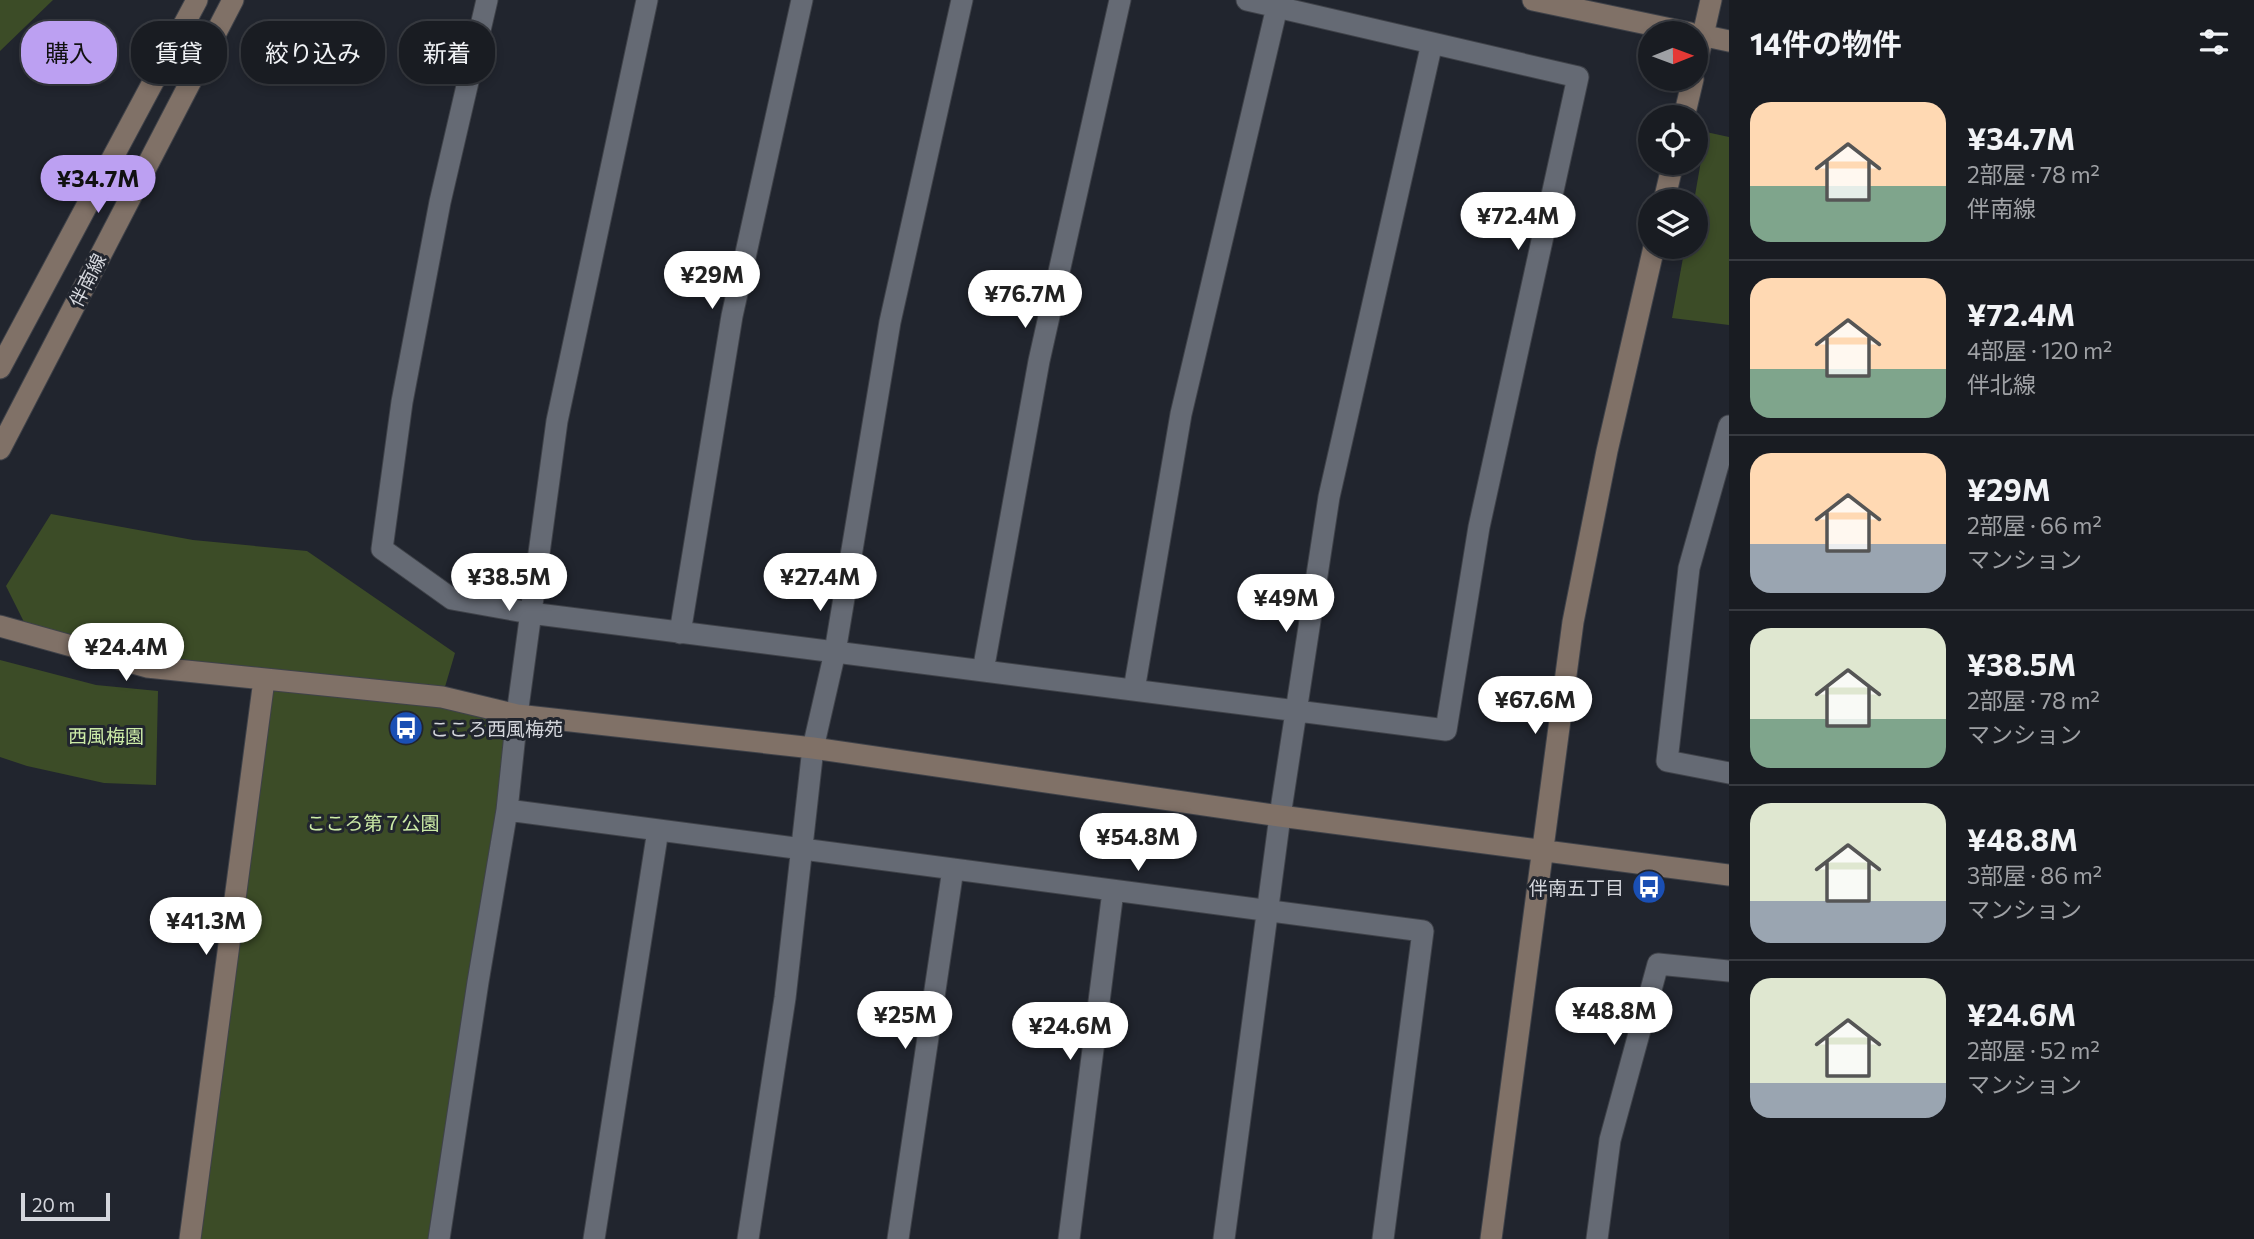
<!DOCTYPE html>
<html lang="ja">
<meta charset="utf-8">
<style>
:root{--surface:#191c22;--page:#26292f;--text:#f1f3f6;--muted:#9fa1a5;--line:#373a40;--accent:#bca0f2}
body{margin:0;font-family:Commissioner,"Noto Sans JP",sans-serif;background:var(--page);color:var(--text);height:100vh;display:flex;flex-direction:column;font-size:26px;white-space:nowrap}
*{box-sizing:border-box;margin:0}
p{font-size:23px;color:var(--muted)}
.icon{flex:none;width:38px;height:38px;fill:none;stroke:currentColor;stroke-width:2;stroke-linecap:round;stroke-linejoin:round}
.map{position:relative;flex:1;overflow:hidden}
.side{display:flex;flex-direction:column;background:var(--surface);width:525px}
.side>*{flex:none}
.banner{position:absolute;left:21px;top:21px;width:665px;height:63px;display:flex;gap:14px}
.needle{width:46px;rotate:89deg}
.fabs{position:absolute;left:1638px;top:21px;display:grid;gap:14px}
.fabs a{display:grid;place-items:center;width:70px;height:70px;border-radius:50%;background:var(--surface);box-shadow:0 4px 10px #0003,0 0 0 2px var(--line);font-size:35px}
.scale{position:absolute;left:21px;bottom:18px;width:89px;box-sizing:border-box;padding-left:7px;border:4px solid #d4d6dc;border-top:0;font-size:19px;line-height:24px;white-space:nowrap;color:#d4d6dc;-webkit-text-stroke:5px #21252e;paint-order:stroke}
.price{position:absolute;translate:-50% -60px;padding:0 16px;border-radius:24px;background:#fff;color:#222;font-size:23px;line-height:46px;filter:drop-shadow(0 2px 4px #0008)}
.price::after{content:'';position:absolute;left:50%;top:42px;width:21px;height:16px;margin-left:-10px;background:inherit;clip-path:polygon(0 0,100% 0,50% 100%)}
.price.selected{background:var(--accent);color:#111}
ul{padding:0;list-style:none}
li{display:flex;align-items:center;gap:21px;height:175px;padding:0 21px}
li+li{border-top:2px solid var(--line)}
li span{display:grid;place-items:center;flex:none;width:196px;height:140px;border-radius:21px;color:#555}
li>.icon{margin-inline-start:auto}
span .icon{width:84px;height:84px;fill:#fffc;stroke-width:1}
li b{font-size:30px}
h2{display:flex;justify-content:space-between;align-items:center;height:84px;padding:0 21px;font-size:30px}
.pill{padding:0 24px;border-radius:28px;background:var(--surface);box-shadow:0 4px 10px #0003,0 0 0 2px var(--line);font-size:24px;line-height:63px}
.pill.selected{background:var(--accent);color:#111}
main{display:flex;flex:1;min-height:0}
.map>svg:first-child{display:block}
.green{fill:#3c4c27}
.lines{fill:none;stroke-linecap:round;stroke-linejoin:round}
.street-casing{stroke:#3f4249;stroke-width:23}
.secondary-casing{stroke:#3f4249;stroke-width:23}
.street{stroke:#656a74;stroke-width:21}
.secondary{stroke:#807167;stroke-width:21}
.labels{text-anchor:middle;dominant-baseline:central;stroke-width:6;stroke-linejoin:round;paint-order:stroke}
.street-label{font-size:19px;fill:#d4d6dc;stroke:#21252e}
.poi-label{font-size:19px;fill:#d4d6dc;stroke:#21252e;text-anchor:start}
.park-label{font-size:19px;fill:#cceba7;stroke:#21252e}
</style>
<main>
<div class="map">
<svg width="1729" height="1239" viewBox="0 0 1729 1239">
<rect width="100%" height="100%" fill="#21252e"/>
<!-- green -->
<path class="green" d="M0,0H53L0,51Z
M1706,132L1729,137V325L1672,318L1685,247H1696V201H1694Z
M51,514L193,540L307,551L455,653L442,697L517,715L439,1239H190L264,680L30,634L6,586Z
M0,660L96,685L158,691L156,785L104,783L27,766L0,757Z"/>
<g class="lines">
<!-- street casing -->
<g class="street-casing">
<path id="street" d="M487,0L440,202L402,402L382,549L452,599L530,613L1446,730L1479,527L1578,77L1247,0
M1729,426L1689,568L1667,761L1729,773
M680,633L732,316L802,0
M983,671L1039,361L1120,0
M1134,690L1181,414L1277,7
M507,810L1423,931L1383,1239
M439,1239L478,982L507,810L517,715L557,421L647,0
M594,1239L658,830
M748,1239L785,998L813,748L835,652L890,322L962,0
M898,1239L953,869
M1069,1239L1113,891
M1224,1239L1280,816L1329,497L1432,43
M1597,1239L1610,1140L1658,964L1729,971"/>
</g>
<!-- secondary casing -->
<g class="secondary-casing">
<path id="secondary" d="M1533,0L1690,33
M1696,34L1729,41
M1696,66L1711,0
M1684,117L1693,79
M1664,201L1673,163
M0,368L197,0
M0,449L233,0
M0,626L147,667L442,697L517,715L813,748L1280,816L1729,875
M190,1239L264,680
M1491,1239L1573,622L1607,451L1654,247"/>
</g>
<!-- street -->
<use href="#street" class="street"/>
<!-- secondary -->
<use href="#secondary" class="secondary"/>
</g>
<!-- icons -->
<defs>
<g id="bus-disc" transform="scale(1.75)"><circle r="9.5" fill="#1a4fb4" stroke="#21252e"/><path d="M-5-6H5V4H4V6H2V4H-2V6H-4V4H-5ZM-3.5-4V0h7V-4ZM-3.5 1.2v1.5H-2V1.2ZM2 1.2v1.5H3.5V1.2Z" fill="#fff"/></g>
</defs>
<g fill-rule="evenodd">
<use href="#bus-disc" x="406" y="728"/>
<use href="#bus-disc" x="1649" y="887"/>
</g>
<g class="labels">
<!-- street labels -->
<g class="street-label">
<text transform="translate(87 280) rotate(-63)">伴南線</text>
</g>
<!-- poi labels -->
<g class="poi-label">
<text x="430" y="728">こころ西風梅苑</text>
<text x="1624" y="887" text-anchor="end">伴南五丁目</text>
</g>
<!-- park labels -->
<g class="park-label">
<text x="106" y="735">西風梅園</text>
<text x="373" y="822">こころ第７公園</text>
</g>
</g>
</svg>
<div class="fabs">
<a><svg class="needle" viewBox="-14 -14 28 28"><path d="M0-13l5 13h-10z" fill="#e53935"/><path d="M0 13l5-13h-10z" fill="#9fa1a5"/></svg></a>
<a><svg class="icon" aria-label="locate" viewBox="0 0 24 24"><circle cx="12" cy="12" r="6"/><path d="M12 2v4M12 18v4M2 12h4M18 12h4"/></svg></a>
<a><svg class="icon" aria-label="layers" viewBox="0 0 24 24"><path d="M12 4l9 5-9 5-9-5zM3 14l9 5 9-5"/></svg></a>
</div>
<div class="scale">20 m</div>
<b class="price selected" style="left:98px;top:215px">¥34.7M</b>
<b class="price" style="left:1518px;top:252px">¥72.4M</b>
<b class="price" style="left:712px;top:311px">¥29M</b>
<b class="price" style="left:1025px;top:330px">¥76.7M</b>
<b class="price" style="left:509px;top:613px">¥38.5M</b>
<b class="price" style="left:820px;top:613px">¥27.4M</b>
<b class="price" style="left:1286px;top:634px">¥49M</b>
<b class="price" style="left:126px;top:683px">¥24.4M</b>
<b class="price" style="left:1535px;top:736px">¥67.6M</b>
<b class="price" style="left:1138px;top:873px">¥54.8M</b>
<b class="price" style="left:206px;top:957px">¥41.3M</b>
<b class="price" style="left:1614px;top:1047px">¥48.8M</b>
<b class="price" style="left:905px;top:1051px">¥25M</b>
<b class="price" style="left:1070px;top:1062px">¥24.6M</b>
<div class="banner">
<a class="pill selected">購入</a>
<a class="pill">賃貸</a>
<a class="pill">絞り込み</a>
<a class="pill">新着</a>
</div>
</div>
<section class="side">
<h2>14件の物件<svg class="icon" aria-label="filters" viewBox="0 0 24 24"><path d="M4 7h16M4 17h16"/><circle cx="9" cy="7" r="2"/><circle cx="15" cy="17" r="2"/></svg></h2>
<ul>
<li><span style="background:linear-gradient(#ffd9b3 60%,#7fa58c 0)"><svg class="icon" aria-label="home" viewBox="0 0 24 24"><path d="M3 11l9-7 9 7M6 9v11h12V9"/></svg></span><div><b>¥34.7M</b><p>2部屋 · 78 m²</p><p>伴南線</p></div></li>
<li><span style="background:linear-gradient(#ffd9b3 65%,#7fa58c 0)"><svg class="icon" aria-label="home" viewBox="0 0 24 24"><path d="M3 11l9-7 9 7M6 9v11h12V9"/></svg></span><div><b>¥72.4M</b><p>4部屋 · 120 m²</p><p>伴北線</p></div></li>
<li><span style="background:linear-gradient(#ffd9b3 65%,#9aa5b1 0)"><svg class="icon" aria-label="home" viewBox="0 0 24 24"><path d="M3 11l9-7 9 7M6 9v11h12V9"/></svg></span><div><b>¥29M</b><p>2部屋 · 66 m²</p><p>マンション</p></div></li>
<li><span style="background:linear-gradient(#dfe7d0 65%,#7fa58c 0)"><svg class="icon" aria-label="home" viewBox="0 0 24 24"><path d="M3 11l9-7 9 7M6 9v11h12V9"/></svg></span><div><b>¥38.5M</b><p>2部屋 · 78 m²</p><p>マンション</p></div></li>
<li><span style="background:linear-gradient(#dfe7d0 70%,#9aa5b1 0)"><svg class="icon" aria-label="home" viewBox="0 0 24 24"><path d="M3 11l9-7 9 7M6 9v11h12V9"/></svg></span><div><b>¥48.8M</b><p>3部屋 · 86 m²</p><p>マンション</p></div></li>
<li><span style="background:linear-gradient(#dfe7d0 75%,#9aa5b1 0)"><svg class="icon" aria-label="home" viewBox="0 0 24 24"><path d="M3 11l9-7 9 7M6 9v11h12V9"/></svg></span><div><b>¥24.6M</b><p>2部屋 · 52 m²</p><p>マンション</p></div></li>
</ul>
</section>
</main>
